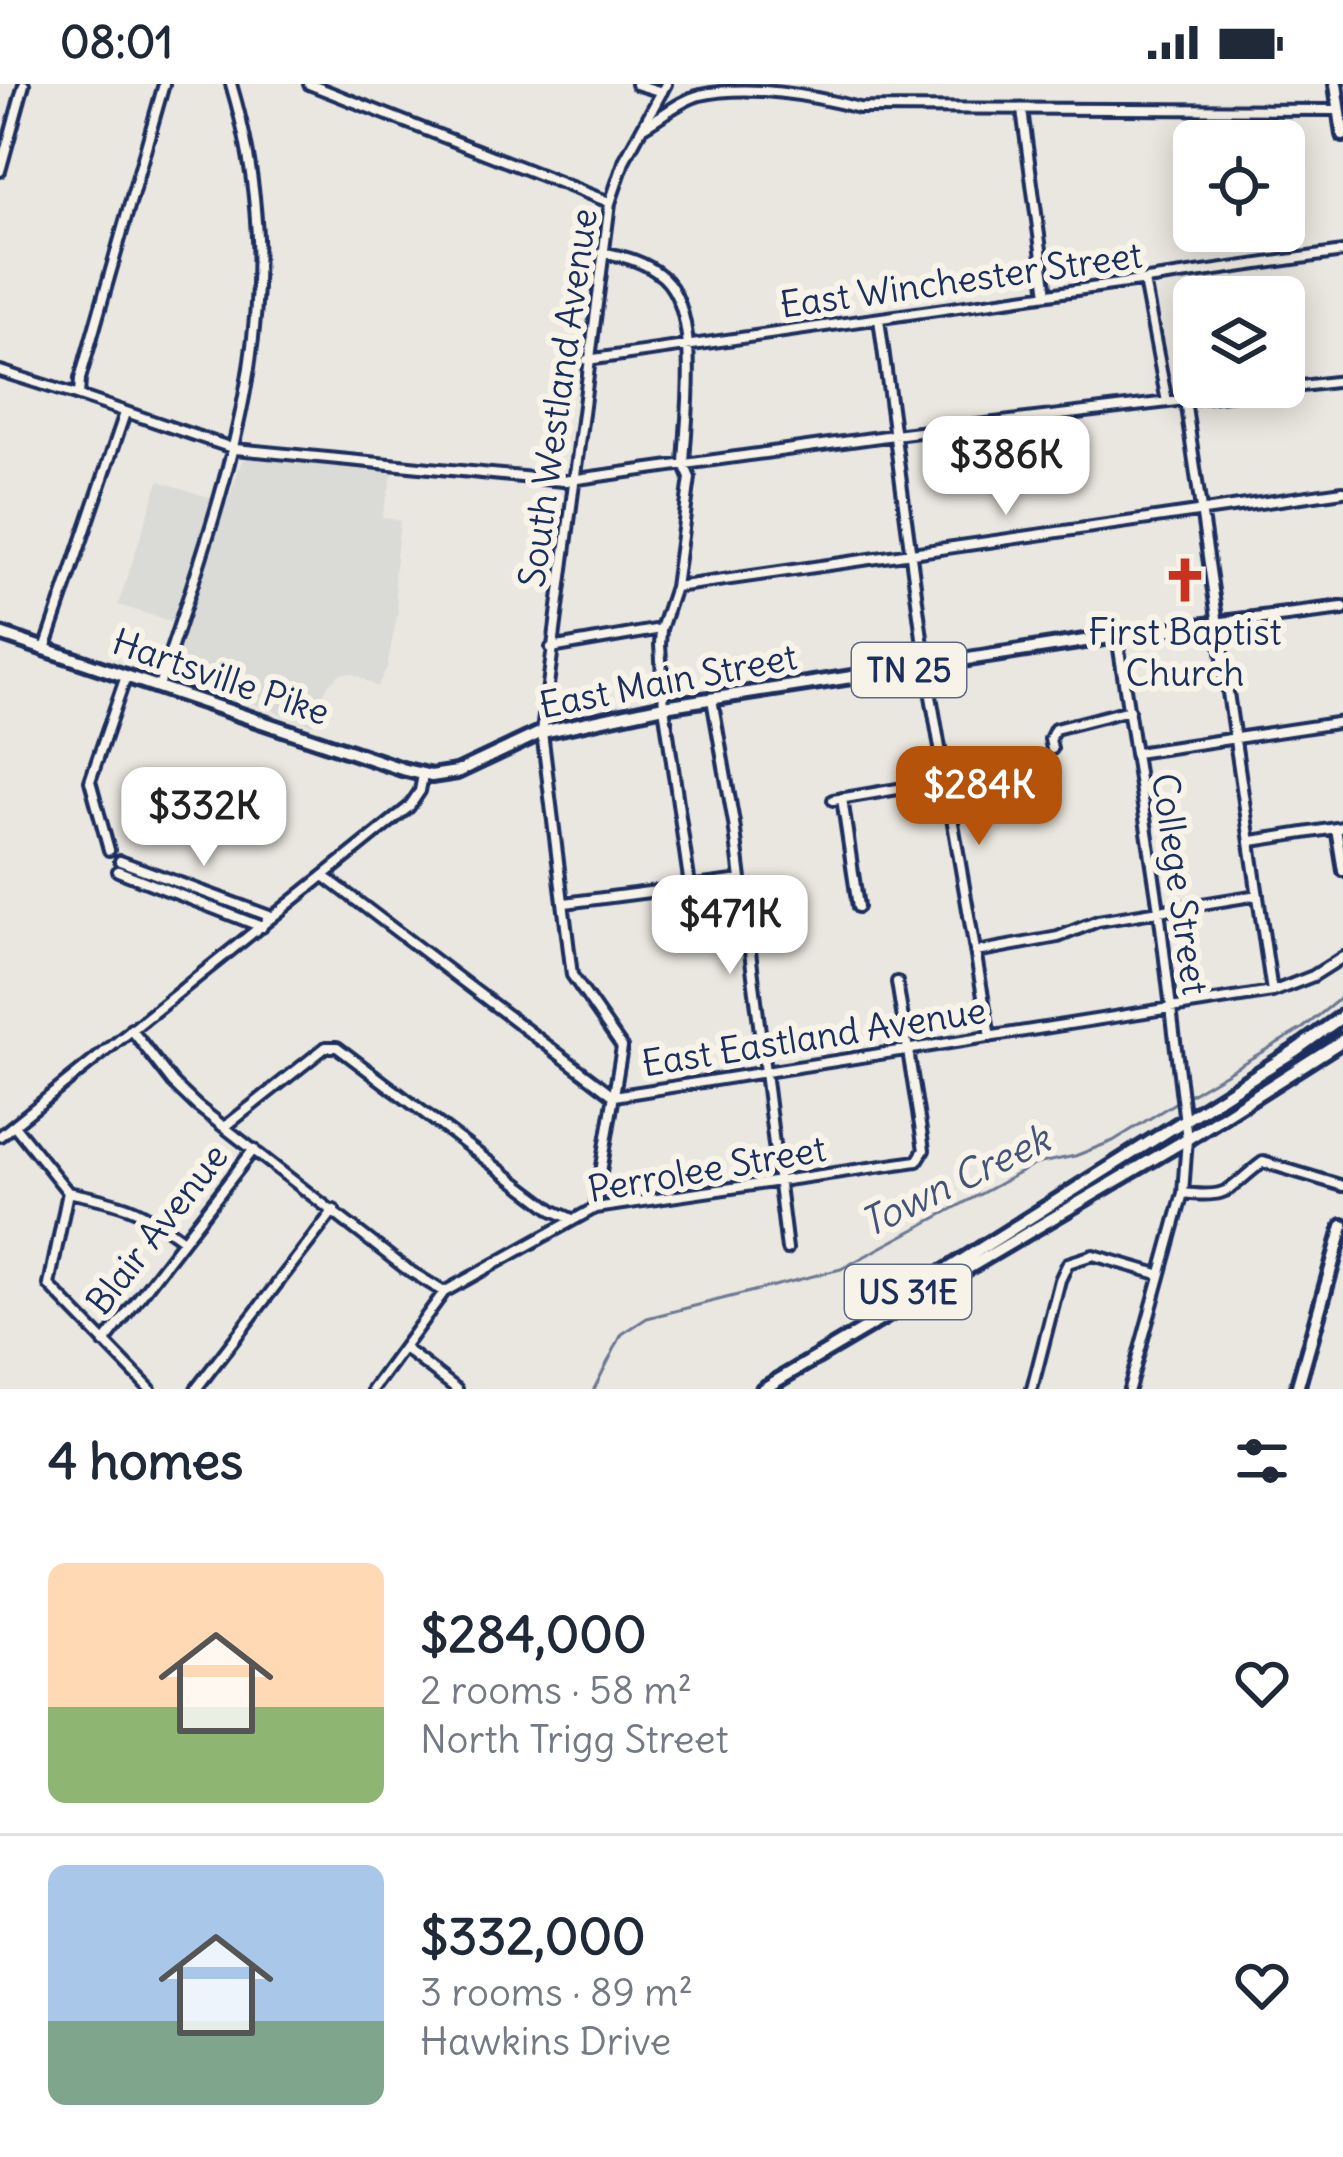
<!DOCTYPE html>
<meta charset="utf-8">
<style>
:root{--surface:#fff;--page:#f6f6f7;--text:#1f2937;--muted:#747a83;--line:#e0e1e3;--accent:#b45309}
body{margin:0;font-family:Delius,sans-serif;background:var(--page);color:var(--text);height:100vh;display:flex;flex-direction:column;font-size:45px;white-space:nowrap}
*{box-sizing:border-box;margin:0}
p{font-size:39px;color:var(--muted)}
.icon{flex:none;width:66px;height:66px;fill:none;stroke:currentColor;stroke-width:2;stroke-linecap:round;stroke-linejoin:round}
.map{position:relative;height:1305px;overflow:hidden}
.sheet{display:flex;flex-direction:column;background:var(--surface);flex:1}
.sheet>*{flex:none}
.tools{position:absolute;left:1173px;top:36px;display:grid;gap:24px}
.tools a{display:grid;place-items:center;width:132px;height:132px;border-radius:18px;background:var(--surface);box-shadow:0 6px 30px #0003;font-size:60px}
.price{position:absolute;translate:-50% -102px;padding:0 27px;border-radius:24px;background:#fff;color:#222;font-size:39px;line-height:78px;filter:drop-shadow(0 3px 6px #0008)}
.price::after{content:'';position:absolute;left:50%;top:72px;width:36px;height:27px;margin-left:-18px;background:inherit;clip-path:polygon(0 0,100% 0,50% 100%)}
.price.current{background:var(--accent);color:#fff}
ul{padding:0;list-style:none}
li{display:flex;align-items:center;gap:36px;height:300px;padding:0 48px}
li+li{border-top:3px solid var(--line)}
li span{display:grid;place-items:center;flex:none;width:336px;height:240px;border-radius:18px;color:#555}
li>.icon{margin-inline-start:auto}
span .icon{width:144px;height:144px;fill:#fffc;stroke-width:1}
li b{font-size:51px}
h2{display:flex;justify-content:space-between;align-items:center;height:144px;padding:0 48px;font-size:51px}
.status{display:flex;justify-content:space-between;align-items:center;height:84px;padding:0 60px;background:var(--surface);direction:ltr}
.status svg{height:33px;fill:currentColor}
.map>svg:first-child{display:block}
.built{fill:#dadad6}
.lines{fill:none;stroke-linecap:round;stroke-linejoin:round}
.stream{stroke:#6d7892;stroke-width:3}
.minor-casing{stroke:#1b2f5e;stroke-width:16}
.major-casing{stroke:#1b2f5e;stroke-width:20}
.minor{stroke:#f7f3e8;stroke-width:8}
.major{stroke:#f7f3e8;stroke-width:10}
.labels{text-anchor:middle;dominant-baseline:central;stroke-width:12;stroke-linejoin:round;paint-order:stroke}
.shield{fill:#f7f3e8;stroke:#5d6a87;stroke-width:3}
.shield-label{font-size:33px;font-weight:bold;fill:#1b2f5e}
.street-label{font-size:36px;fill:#1b2f5e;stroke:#f7f3e8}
.poi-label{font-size:36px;fill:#1b2f5e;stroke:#f7f3e8}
.water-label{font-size:39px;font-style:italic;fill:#445378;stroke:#f7f3e8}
</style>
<div class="status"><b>08:01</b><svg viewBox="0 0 49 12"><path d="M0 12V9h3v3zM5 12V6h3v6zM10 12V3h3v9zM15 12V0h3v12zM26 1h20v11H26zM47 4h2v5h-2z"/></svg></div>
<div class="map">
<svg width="1343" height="1305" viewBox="0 0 1343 1305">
<rect width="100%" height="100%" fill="#eae7e0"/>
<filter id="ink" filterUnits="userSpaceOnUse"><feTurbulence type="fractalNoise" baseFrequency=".00833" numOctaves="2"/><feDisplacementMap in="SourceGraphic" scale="24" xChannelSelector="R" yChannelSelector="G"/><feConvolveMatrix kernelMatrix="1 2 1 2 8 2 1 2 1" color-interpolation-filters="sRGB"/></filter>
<g filter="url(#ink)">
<!-- built -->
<path class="built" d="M247,374L393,388L382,433L400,437L394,493L398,527L387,583L377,603L352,589H341L327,602L313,641L176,592L173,582L186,542L118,521L159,397L227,419L242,377Z"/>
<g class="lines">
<!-- stream -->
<path class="stream" d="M1187,1012L1303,944L1343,912
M594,1305L622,1250L647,1234L841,1185L1036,1080L1075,1072L1113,1057L1178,1017"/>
<!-- minor casing -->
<g class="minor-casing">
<path id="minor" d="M164,0L80,295L79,312L235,365L563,397L894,351L1343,297
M309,0L609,118
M636,0L662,8
M1022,26L1047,210
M643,43C661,33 681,16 700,11C748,0 812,11 859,24L1339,26
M0,87L24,0
M602,168C625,173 645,177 663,193C702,229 686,331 684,380L690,394L675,503L661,545L660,561L664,622L690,802
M1144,197L1167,318
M879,235L926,583L990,953
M587,276L1343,168
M0,287L79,312
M1185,316L1272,908
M675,503L1343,407
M1117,552L1159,826L1187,1055L1183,1109L1129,1305
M551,564L661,545
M45,565L125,329
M159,602C227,395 297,220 231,0
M712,615L734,739L787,1165
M1052,665L1050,655L1055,645L1129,626
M1136,669L1343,638
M842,714L858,823
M833,716L945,697
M1336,744L1343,787
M1252,757L1343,743
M109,766L90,697L126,592
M120,777L272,833
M118,787L262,843
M324,792L614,1012L1272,908L1313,892L1343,873
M565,819L741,796
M976,868L1058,853L1098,837L1258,811
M131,945L173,999L197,1022L405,1184L444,1208
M14,1041L68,1108L49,1201L150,1305
M226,1042L326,963H337L554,1127L572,1135
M0,1052L409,723L420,707L423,691
M68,1108C121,1119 139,1123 183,1156
M1183,1109C1233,1115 1227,1104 1263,1078L1343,1102
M595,1124L622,963L572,891L542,648L610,119L625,75L666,0
M444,1208L595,1124L917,1077L924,1066L897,898
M104,1259L254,1065
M405,1265L457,1305
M196,1305L334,1126
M373,1305L444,1208
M1032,1305L1060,1196L1068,1179L1093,1171L1158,1190"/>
</g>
<!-- major casing -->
<g class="major-casing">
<path id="major" d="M1336,0L1343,51
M0,550L402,685L431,692L457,688L542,648L664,622L1117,552L1343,524
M866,1237L1296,966L1343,932
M763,1305L1187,1055L1343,956
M1297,1305L1343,1142"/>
</g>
<!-- minor -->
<use href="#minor" class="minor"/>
<!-- major -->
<use href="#major" class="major"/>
</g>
</g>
<!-- icons -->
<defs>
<g id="church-bare" transform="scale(3.6)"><path d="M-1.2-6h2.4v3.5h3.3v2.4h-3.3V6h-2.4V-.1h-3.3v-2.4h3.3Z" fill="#c8321e" stroke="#f7f3e8" stroke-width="2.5" paint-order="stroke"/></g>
</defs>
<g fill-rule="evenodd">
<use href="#church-bare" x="1185" y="496"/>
</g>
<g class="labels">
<!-- shield labels -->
<g class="shield">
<rect x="852" y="559" width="114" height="54" rx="9"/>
<rect x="845" y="1181" width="126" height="54" rx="9"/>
</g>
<g class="shield-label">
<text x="909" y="586">TN 25</text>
<text x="908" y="1208">US 31E</text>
</g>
<!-- street labels -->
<g class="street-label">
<text transform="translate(961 196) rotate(-8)">East Winchester Street</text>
<text transform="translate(558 314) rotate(-82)">South Westland Avenue</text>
<text transform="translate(221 593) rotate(19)">Hartsville Pike</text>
<text transform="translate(668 597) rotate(-11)">East Main Street</text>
<text transform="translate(1180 800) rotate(82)">College Street</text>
<text transform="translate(814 953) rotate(-9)">East Eastland Avenue</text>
<text transform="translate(707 1085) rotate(-10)">Perrolee Street</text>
<text transform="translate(157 1145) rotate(-52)">Blair Avenue</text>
</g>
<!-- poi labels -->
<g class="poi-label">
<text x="1185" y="548">First Baptist<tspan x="1185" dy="41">Church</tspan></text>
</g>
<!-- water labels -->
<g class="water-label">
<text transform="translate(955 1097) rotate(-26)">Town Creek</text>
</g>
</g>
</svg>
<div class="tools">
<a><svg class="icon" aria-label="locate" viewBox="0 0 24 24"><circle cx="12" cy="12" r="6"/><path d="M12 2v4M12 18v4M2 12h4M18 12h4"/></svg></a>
<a><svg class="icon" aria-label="layers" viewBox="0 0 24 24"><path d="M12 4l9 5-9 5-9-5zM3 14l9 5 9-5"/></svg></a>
</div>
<b class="price" style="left:1006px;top:434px">$386K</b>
<b class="price current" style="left:979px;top:764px">$284K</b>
<b class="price" style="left:204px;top:785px">$332K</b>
<b class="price" style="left:730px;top:893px">$471K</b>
</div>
<section class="sheet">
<h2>4 homes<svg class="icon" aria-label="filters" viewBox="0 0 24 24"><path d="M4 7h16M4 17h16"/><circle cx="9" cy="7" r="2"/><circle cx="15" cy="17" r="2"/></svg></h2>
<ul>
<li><span style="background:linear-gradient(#ffd9b3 60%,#8fb573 0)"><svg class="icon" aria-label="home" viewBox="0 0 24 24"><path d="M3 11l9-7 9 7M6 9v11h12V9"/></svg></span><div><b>$284,000</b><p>2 rooms · 58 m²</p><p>North Trigg Street</p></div><svg class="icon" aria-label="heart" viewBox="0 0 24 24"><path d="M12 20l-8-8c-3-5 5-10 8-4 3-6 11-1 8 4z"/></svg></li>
<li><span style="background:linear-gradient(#a9c7e8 65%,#7fa58c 0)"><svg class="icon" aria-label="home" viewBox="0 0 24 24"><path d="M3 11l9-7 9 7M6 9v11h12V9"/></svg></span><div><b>$332,000</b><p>3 rooms · 89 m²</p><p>Hawkins Drive</p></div><svg class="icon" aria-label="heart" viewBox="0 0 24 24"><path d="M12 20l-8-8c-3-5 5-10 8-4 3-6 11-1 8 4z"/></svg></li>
</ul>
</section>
